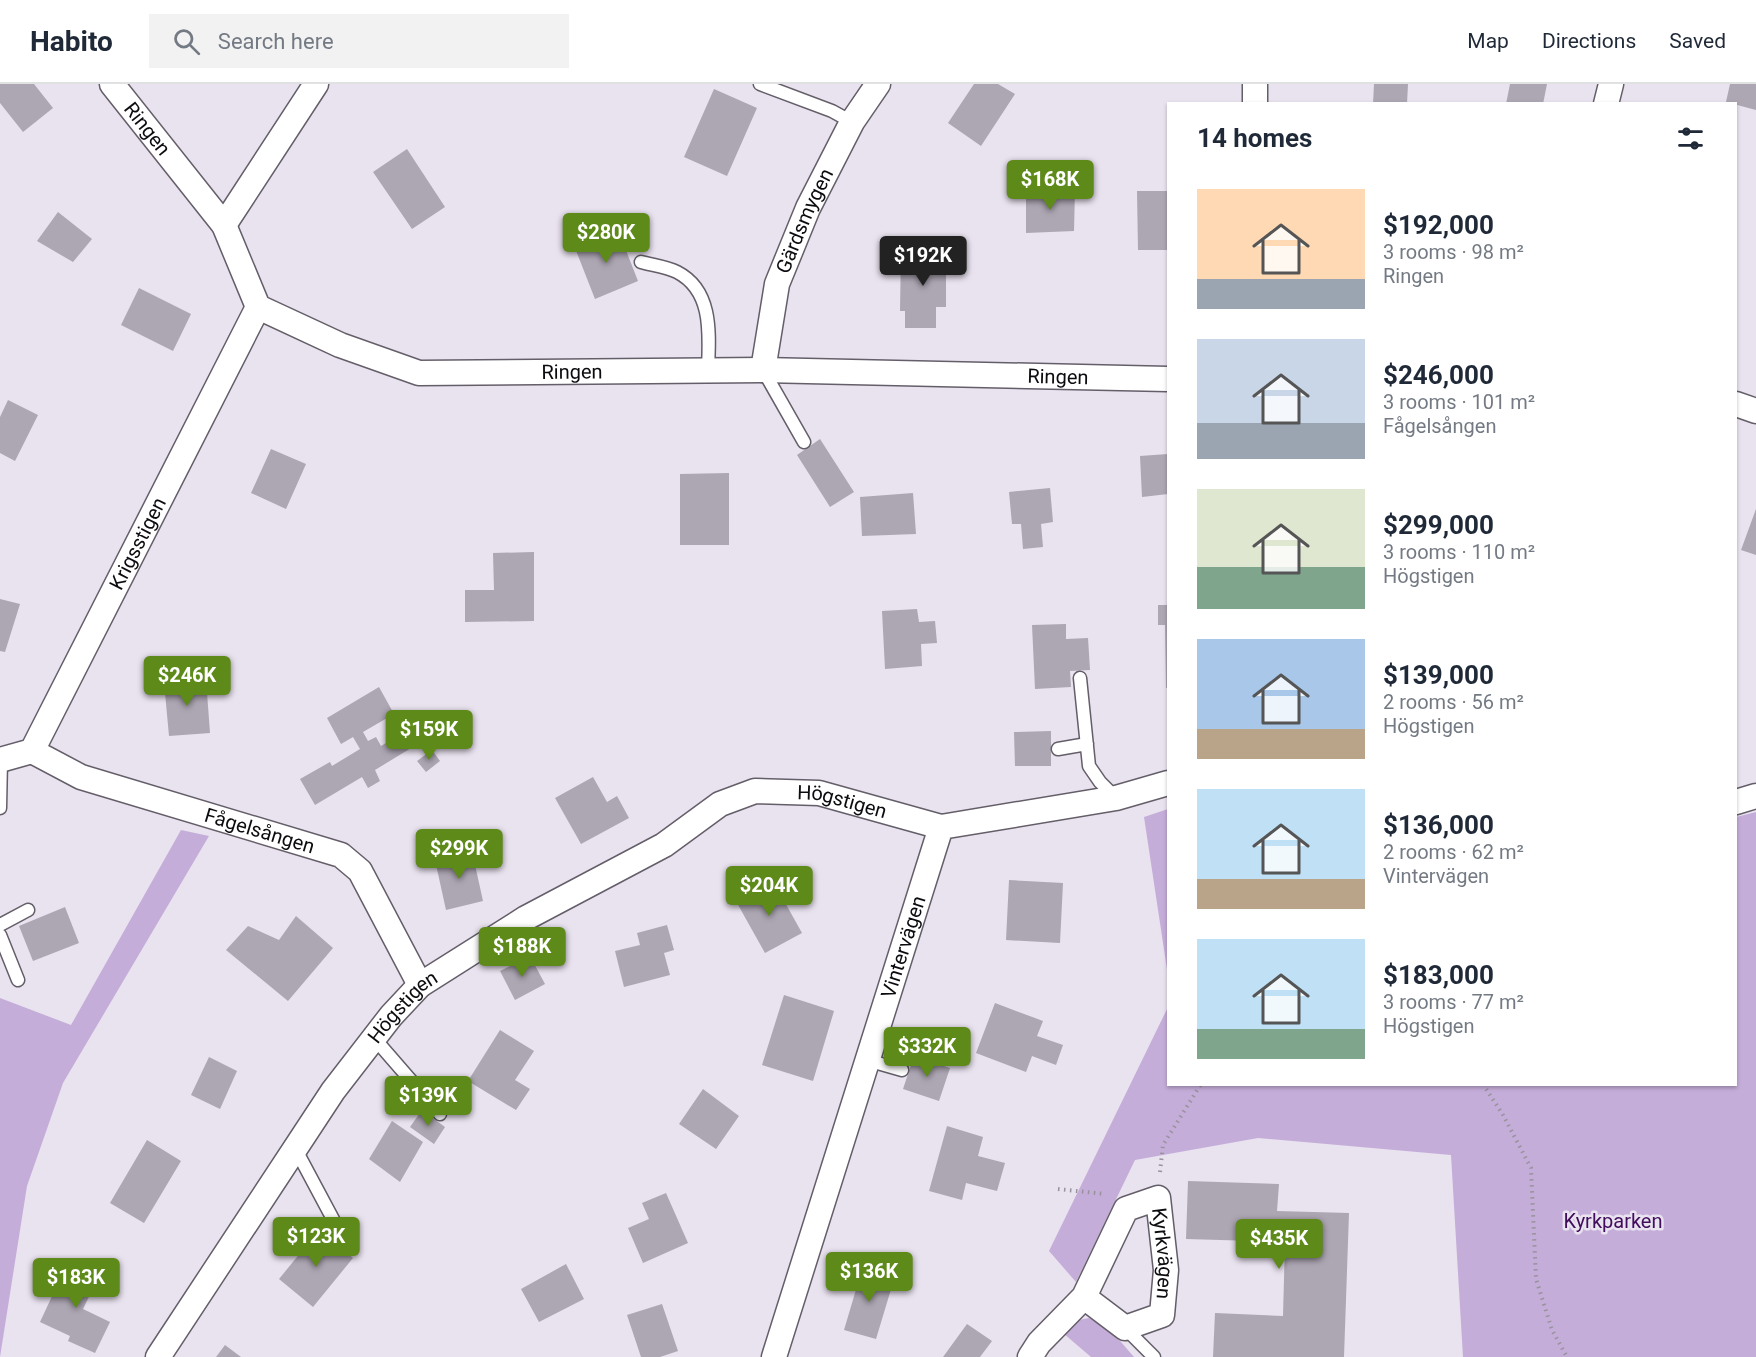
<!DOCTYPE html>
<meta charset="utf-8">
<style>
:root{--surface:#fff;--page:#f2f2f3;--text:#1f2937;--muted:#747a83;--line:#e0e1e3;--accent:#5e8a1a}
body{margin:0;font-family:Roboto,sans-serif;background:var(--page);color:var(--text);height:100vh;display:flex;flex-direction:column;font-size:22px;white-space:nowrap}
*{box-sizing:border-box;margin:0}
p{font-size:20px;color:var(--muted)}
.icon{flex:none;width:33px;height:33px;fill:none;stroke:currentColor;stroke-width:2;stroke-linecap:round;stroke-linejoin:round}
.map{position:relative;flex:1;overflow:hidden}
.panel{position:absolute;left:1167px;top:18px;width:570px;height:984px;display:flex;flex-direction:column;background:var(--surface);border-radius:0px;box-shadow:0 2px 4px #0004}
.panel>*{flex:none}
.price{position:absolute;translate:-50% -51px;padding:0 14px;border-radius:6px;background:var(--accent);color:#fff;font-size:20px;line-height:39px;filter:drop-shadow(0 2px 3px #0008)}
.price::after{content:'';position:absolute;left:50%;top:36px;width:18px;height:14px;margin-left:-9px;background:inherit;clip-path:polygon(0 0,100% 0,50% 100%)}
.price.selected{background:#222;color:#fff}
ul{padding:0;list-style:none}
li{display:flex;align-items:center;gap:18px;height:150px;padding:0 30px}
li span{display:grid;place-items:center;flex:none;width:168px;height:120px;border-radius:0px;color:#555}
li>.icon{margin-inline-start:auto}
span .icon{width:72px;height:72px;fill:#fffc;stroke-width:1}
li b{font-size:26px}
h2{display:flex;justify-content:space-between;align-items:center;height:72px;padding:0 30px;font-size:26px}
header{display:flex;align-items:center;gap:36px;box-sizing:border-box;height:84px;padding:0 30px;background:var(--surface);border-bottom:2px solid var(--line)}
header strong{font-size:28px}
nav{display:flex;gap:33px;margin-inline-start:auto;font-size:21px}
.search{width:420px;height:54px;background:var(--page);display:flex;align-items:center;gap:15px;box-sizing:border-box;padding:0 21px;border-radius:0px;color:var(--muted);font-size:22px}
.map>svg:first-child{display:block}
.green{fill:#c5add9}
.building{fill:#ada6b3}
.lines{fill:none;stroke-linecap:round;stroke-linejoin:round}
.service-casing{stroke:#645e69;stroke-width:15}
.minor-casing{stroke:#645e69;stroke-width:27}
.path{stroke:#98929c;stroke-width:4;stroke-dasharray:1.5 4.5;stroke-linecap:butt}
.service{stroke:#fff;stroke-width:12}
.minor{stroke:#fff;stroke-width:24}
.labels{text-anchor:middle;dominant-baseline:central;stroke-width:5;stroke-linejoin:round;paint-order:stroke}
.street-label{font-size:20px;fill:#0d0b0f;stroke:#e9e2ef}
.park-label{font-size:20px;fill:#410d5d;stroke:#e9e2ef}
</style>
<header>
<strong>Habito</strong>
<div class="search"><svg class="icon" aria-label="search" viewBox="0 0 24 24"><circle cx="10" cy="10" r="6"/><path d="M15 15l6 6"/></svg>Search here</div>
<nav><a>Map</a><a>Directions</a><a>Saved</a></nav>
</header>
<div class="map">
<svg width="1756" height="1273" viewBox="0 0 1756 1273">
<rect width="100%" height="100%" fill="#e9e2ef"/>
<!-- green -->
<path class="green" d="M1168,725V892L1144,733Z
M1756,728V1273H1463L1451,1071L1258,1054L1135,1076L1076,1198L1049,1167L1168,923V1000H1736V733Z
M181,746L209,752L63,999L27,1102L0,1273V914L71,941Z
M1089,1234L1108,1243L1134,1273H1091L1063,1249L1074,1237Z"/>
<!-- building -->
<path class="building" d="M0,0H34L53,24L23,48L0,19Z
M974,0H998L1015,10L981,62L948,39Z
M1374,0H1408L1407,20H1373Z
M1510,0H1547L1543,20H1506Z
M1730,0H1756V26L1726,18Z
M714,5L757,24L727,92L684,73Z
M407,65L445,123L412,145L373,88Z
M1075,105L1074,147L1026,149V106Z
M1137,107H1168V166H1138Z
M58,128L92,155L73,178L37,157Z
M618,146L638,197L595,215L575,164Z
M901,166H946V223H936V244H905V227H900Z
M139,204L191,230L173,267L121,241Z
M8,316L38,331L15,377L0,369V333Z
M820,355L854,408L830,423L797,371Z
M271,365L306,380L286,425L251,409Z
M1168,370V410L1142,413L1140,372Z
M729,389V461H680V390Z
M1050,404L1053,438L1041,440L1043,463L1023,465L1021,440H1012L1009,408Z
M913,409L916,450L862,452L860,413Z
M1756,425V471L1741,466Z
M534,468V537L465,538V506H494L493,469Z
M0,515L20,520L5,568L0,567Z
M1158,521H1168V604H1166L1165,541H1158Z
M917,525L919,538L935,537L937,559L921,560L922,582L885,585L882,527Z
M1066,540V555L1088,554L1090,586L1070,587L1071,603L1035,605L1032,541Z
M206,595L210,649L169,652L164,598Z
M379,603L394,630L363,648L368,657L376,653L381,662L407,646L416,661L375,686L380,697L368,704L362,693L315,721L300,695L330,678L332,682L360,665L353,653L341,660L327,634Z
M1051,647V682H1015L1014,648Z
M432,666L440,677L426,688L417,677Z
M593,693L607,718L617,712L629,734L581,760L555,714Z
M472,767L483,817L446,826L435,776Z
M1009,796L1063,799L1060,859L1006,856Z
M773,797L802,849L765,869L737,819Z
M65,823L79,859L33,877L19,842Z
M296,832L333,864L288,917L226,866L248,842L279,856Z
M667,841L674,866L664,869L670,891L624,903L615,867L640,861L637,849Z
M530,872L545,900L515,916L500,887Z
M784,911L834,927L813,997L762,981Z
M995,919L1043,937L1037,952L1063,961L1056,981L1032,972L1026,988L976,969Z
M500,946L534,967L515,996L530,1005L516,1026L468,997Z
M914,972L950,984L939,1017L903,1005Z
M209,973L237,987L220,1025L191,1011Z
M703,1005L739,1032L716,1065L679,1040Z
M422,1026L445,1043L434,1060L410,1043Z
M392,1037L423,1058L400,1098L369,1075Z
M947,1042L983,1053L978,1072L1005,1079L997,1107L966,1099L962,1116L929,1107Z
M147,1056L181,1077L144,1139L110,1119Z
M1188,1097L1279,1100L1277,1127L1349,1129L1344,1273H1213L1215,1229L1283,1232L1285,1158L1186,1155Z
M666,1109L688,1159L643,1179L628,1144L649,1135L642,1119Z
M319,1146L353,1174L313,1223L279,1195Z
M68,1178L99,1192L83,1225L110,1238L95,1269L68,1257L70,1252L40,1238Z
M566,1180L584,1215L539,1238L521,1205Z
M863,1182L895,1192L876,1255L844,1246Z
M662,1220L678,1267L660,1273H641L627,1231Z
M967,1240L992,1257L980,1273H943Z
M225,1261L241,1273H216Z"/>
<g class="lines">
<!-- service casing -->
<g class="service-casing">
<path id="service" d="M760,0L832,27L852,38
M641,178C652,181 667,183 677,188C714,207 709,252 708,286
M763,286L804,358
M1080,594L1089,682L1100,698L1116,714
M1058,665L1087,660
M0,724L1,676
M0,841L28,826
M0,851L18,896
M374,954L440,1030
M867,976L902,986
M295,1064L343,1154
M1125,1244L1154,1273"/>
</g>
<!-- minor casing -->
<g class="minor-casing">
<g id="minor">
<path id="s1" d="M112,0L224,141L258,223L340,261L419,289L763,286L1168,295"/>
<path d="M1255,20V0"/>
<path d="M1606,20L1611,0"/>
<path d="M224,141L316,0"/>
<path id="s2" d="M763,286L777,200L808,124L852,38L878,0"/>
<path d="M1736,320L1756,327"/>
<path id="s3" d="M32,667L81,693L341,771L360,787L420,901"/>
<path id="s4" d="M0,676L32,667L258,223"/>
<path d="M1736,718L1756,712"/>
<path id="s5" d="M158,1273L333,1007L391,932L420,901L526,834L664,761L720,720L755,707L819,709L941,743"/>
<path id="s6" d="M774,1273L941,743L1116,714L1168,699"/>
<path id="s7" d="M1030,1273L1039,1259L1084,1213L1126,1125L1158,1114L1166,1186L1162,1231L1125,1244L1084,1213"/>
</g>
</g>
<!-- path -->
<path class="path" d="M1483,1000L1503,1031L1531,1084L1536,1195L1552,1246L1567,1273
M1160,1088L1163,1061L1201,1000
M1058,1105L1105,1110"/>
<!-- service -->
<use href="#service" class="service"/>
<!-- minor -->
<use href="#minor" class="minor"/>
</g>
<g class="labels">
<!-- street labels -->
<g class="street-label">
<text stroke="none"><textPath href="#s1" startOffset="57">Ringen</textPath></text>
<text stroke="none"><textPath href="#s2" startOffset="156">Gärdsmygen</textPath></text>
<text stroke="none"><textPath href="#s1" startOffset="596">Ringen</textPath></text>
<text stroke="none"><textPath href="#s1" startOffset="1082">Ringen</textPath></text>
<text stroke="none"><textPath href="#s4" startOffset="266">Krigsstigen</textPath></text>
<text stroke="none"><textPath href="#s5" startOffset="932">Högstigen</textPath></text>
<text stroke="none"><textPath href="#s3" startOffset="242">Fågelsången</textPath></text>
<text stroke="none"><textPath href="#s6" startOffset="430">Vintervägen</textPath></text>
<text stroke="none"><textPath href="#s5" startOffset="428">Högstigen</textPath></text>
<text stroke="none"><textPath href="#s7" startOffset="268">Kyrkvägen</textPath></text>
</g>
<!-- park labels -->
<g class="park-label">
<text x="1613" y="1137">Kyrkparken</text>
</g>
</g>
</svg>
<b class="price" style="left:1050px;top:127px">$168K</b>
<b class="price" style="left:606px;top:180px">$280K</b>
<b class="price selected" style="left:923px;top:203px">$192K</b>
<b class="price" style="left:187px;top:623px">$246K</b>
<b class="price" style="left:429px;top:677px">$159K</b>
<b class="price" style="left:459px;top:796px">$299K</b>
<b class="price" style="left:769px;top:833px">$204K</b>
<b class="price" style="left:522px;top:894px">$188K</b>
<b class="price" style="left:927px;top:994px">$332K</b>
<b class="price" style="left:428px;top:1043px">$139K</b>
<b class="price" style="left:316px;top:1184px">$123K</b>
<b class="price" style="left:1279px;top:1186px">$435K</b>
<b class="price" style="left:869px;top:1219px">$136K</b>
<b class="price" style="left:76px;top:1225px">$183K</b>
<section class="panel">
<h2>14 homes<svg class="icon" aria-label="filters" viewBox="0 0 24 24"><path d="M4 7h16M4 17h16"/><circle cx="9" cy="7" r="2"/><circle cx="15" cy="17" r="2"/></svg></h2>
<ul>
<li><span style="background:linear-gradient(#ffd9b3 75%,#9aa5b1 0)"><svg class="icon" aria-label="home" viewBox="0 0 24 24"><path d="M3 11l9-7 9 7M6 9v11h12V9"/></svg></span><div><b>$192,000</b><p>3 rooms · 98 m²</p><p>Ringen</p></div></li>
<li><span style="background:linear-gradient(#c9d6e8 70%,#9aa5b1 0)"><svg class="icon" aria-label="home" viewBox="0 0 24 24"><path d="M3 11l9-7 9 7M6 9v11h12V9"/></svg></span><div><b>$246,000</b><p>3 rooms · 101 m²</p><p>Fågelsången</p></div></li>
<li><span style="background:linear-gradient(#dfe7d0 65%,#7fa58c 0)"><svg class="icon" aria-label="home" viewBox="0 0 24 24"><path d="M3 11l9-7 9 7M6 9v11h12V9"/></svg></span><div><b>$299,000</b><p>3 rooms · 110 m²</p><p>Högstigen</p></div></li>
<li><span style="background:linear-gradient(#a9c7e8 75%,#b9a48a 0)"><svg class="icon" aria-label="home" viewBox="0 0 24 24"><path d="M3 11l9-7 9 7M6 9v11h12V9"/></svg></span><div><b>$139,000</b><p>2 rooms · 56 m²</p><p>Högstigen</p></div></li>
<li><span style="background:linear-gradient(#bfe0f5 75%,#b9a48a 0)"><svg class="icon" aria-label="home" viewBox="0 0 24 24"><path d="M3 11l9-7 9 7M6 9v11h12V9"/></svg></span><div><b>$136,000</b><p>2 rooms · 62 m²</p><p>Vintervägen</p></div></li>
<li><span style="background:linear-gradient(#bfe0f5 75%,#7fa58c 0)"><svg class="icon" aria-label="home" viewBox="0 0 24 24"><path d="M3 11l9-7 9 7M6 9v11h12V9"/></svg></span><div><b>$183,000</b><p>3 rooms · 77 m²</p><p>Högstigen</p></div></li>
</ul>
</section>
</div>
